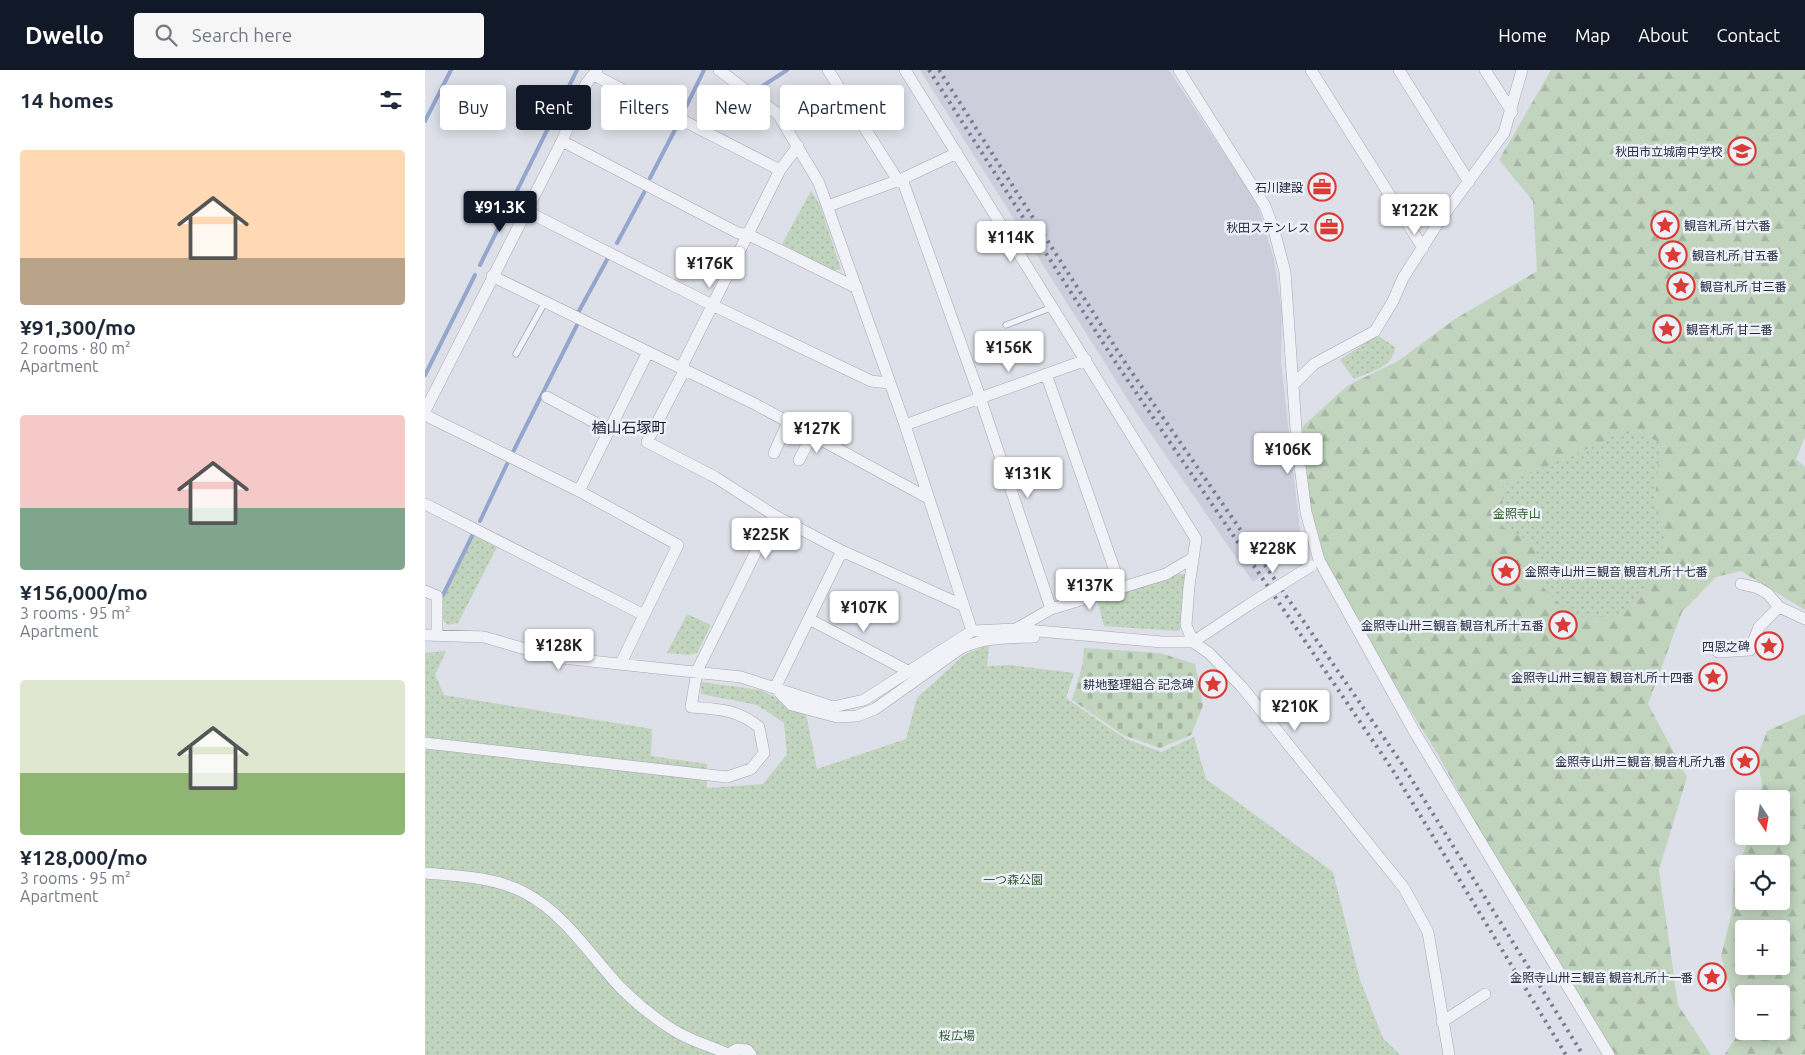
<!DOCTYPE html>
<meta charset="utf-8">
<style>
:root{--surface:#fff;--page:#f6f6f7;--text:#1f2937;--muted:#747a83;--accent:#111827}
body{margin:0;font-family:Ubuntu,"Noto Sans JP",sans-serif;background:var(--page);color:var(--text);height:100vh;display:flex;flex-direction:column;font-size:19px;white-space:nowrap}
*{box-sizing:border-box;margin:0}
p{font-size:16px;color:var(--muted)}
.icon{flex:none;width:28px;height:28px;fill:none;stroke:currentColor;stroke-width:2;stroke-linecap:round;stroke-linejoin:round}
.map{position:relative;flex:1;overflow:hidden}
.details{display:flex;flex-direction:column;background:var(--surface);width:425px}
.details>*{flex:none}
.top-card{position:absolute;left:15px;top:15px;width:475px;height:45px;display:flex;gap:10px}
.needle{width:32px;rotate:168deg}
.controls{position:absolute;left:1310px;top:720px;display:grid;gap:10px}
.controls a{display:grid;place-items:center;width:55px;height:55px;border-radius:5px;background:var(--surface);box-shadow:0 2px 12px #0003;font-size:25px}
.price{position:absolute;translate:-50% -42px;padding:0 11px;border-radius:5px;background:#fff;color:#222;font-size:16px;line-height:32px;filter:drop-shadow(0 1px 2px #0008)}
.price::after{content:'';position:absolute;left:50%;top:30px;width:15px;height:11px;margin-left:-8px;background:inherit;clip-path:polygon(0 0,100% 0,50% 100%)}
.price.current{background:var(--accent);color:#fff}
ul{padding:0;list-style:none}
li{display:grid;align-content:center;gap:10px;height:265px;padding:0 20px}
li span{display:grid;place-items:center;height:155px;border-radius:5px;color:#555}
li>.icon{margin-inline-start:auto}
span .icon{width:90px;height:90px;fill:#fffc;stroke-width:1}
li b{font-size:21px}
h2{display:flex;justify-content:space-between;align-items:center;height:60px;padding:0 20px;font-size:21px}
.tag{padding:0 18px;border-radius:5px;background:var(--surface);box-shadow:0 2px 12px #0003;font-size:18px;line-height:45px}
.tag.current{background:var(--accent);color:#fff}
header{display:flex;align-items:center;gap:30px;box-sizing:border-box;height:70px;padding:0 25px;background:var(--accent);color:#fff}
header strong{font-size:24px}
nav{display:flex;gap:28px;margin-inline-start:auto;font-size:18px}
.search{width:350px;height:45px;background:var(--page);display:flex;align-items:center;gap:12px;box-sizing:border-box;padding:0 18px;border-radius:5px;color:var(--muted);font-size:19px}
main{display:flex;flex:1;min-height:0}
.map>svg:first-child{display:block}
.built{fill:#cccfdb}
.forest{fill:url(#forest-firs);fill-rule:evenodd}
.cemetery{fill:url(#cemetery-stones)}
.park{fill:url(#park-dots)}
.lines{fill:none;stroke-linecap:round;stroke-linejoin:round}
.stream{stroke:#95a6cc;stroke-width:4}
.service-casing{stroke:#a3a6b3;stroke-width:7}
.minor-casing{stroke:#a3a6b3;stroke-width:12}
.service{stroke:#f1f2f7;stroke-width:5.5}
.minor{stroke:#f1f2f7;stroke-width:11}
.rail{stroke:#767c94;stroke-width:4;stroke-dasharray:2.5 5;stroke-linecap:butt}
.minor-bridge-casing{stroke:#a3a6b3;stroke-width:12;stroke-linecap:butt}
.minor-bridge{stroke:#f1f2f7;stroke-width:11}
.labels{text-anchor:middle;dominant-baseline:central;stroke-width:5;stroke-linejoin:round;paint-order:stroke}
.poi-label{font-size:12px;fill:#262b41;stroke:#edf0f6;text-anchor:end}
.park-label{font-size:12px;fill:#325e32;stroke:#edf0f6}
.quarter-label{font-size:15px;fill:#181c32;stroke:#edf0f6}
</style>
<header>
<strong>Dwello</strong>
<div class="search"><svg class="icon" aria-label="search" viewBox="0 0 24 24"><circle cx="10" cy="10" r="6"/><path d="M15 15l6 6"/></svg>Search here</div>
<nav><a>Home</a><a>Map</a><a>About</a><a>Contact</a></nav>
</header>
<main>
<section class="details">
<h2>14 homes<svg class="icon" aria-label="filters" viewBox="0 0 24 24"><path d="M4 7h16M4 17h16"/><circle cx="9" cy="7" r="2"/><circle cx="15" cy="17" r="2"/></svg></h2>
<ul>
<li><span style="background:linear-gradient(#ffd9b3 70%,#b9a48a 0)"><svg class="icon" aria-label="home" viewBox="0 0 24 24"><path d="M3 11l9-7 9 7M6 9v11h12V9"/></svg></span><div><b>¥91,300/mo</b><p>2 rooms · 80 m²</p><p>Apartment</p></div></li>
<li><span style="background:linear-gradient(#f6c9c9 60%,#7fa58c 0)"><svg class="icon" aria-label="home" viewBox="0 0 24 24"><path d="M3 11l9-7 9 7M6 9v11h12V9"/></svg></span><div><b>¥156,000/mo</b><p>3 rooms · 95 m²</p><p>Apartment</p></div></li>
<li><span style="background:linear-gradient(#dfe7d0 60%,#8fb573 0)"><svg class="icon" aria-label="home" viewBox="0 0 24 24"><path d="M3 11l9-7 9 7M6 9v11h12V9"/></svg></span><div><b>¥128,000/mo</b><p>3 rooms · 95 m²</p><p>Apartment</p></div></li>
</ul>
</section>
<div class="map">
<svg width="1380" height="985" viewBox="0 0 1380 985">
<defs>
<pattern id="forest-firs" width="22" height="20" patternUnits="userSpaceOnUse" patternTransform="scale(1.25)"><rect width="22" height="20" fill="#c0d4be"/><path d="M5 1l3.5 6h-7zM16 11l3.5 6h-7z" fill="#a5b6a4"/></pattern>
<pattern id="cemetery-stones" width="16" height="16" patternUnits="userSpaceOnUse" patternTransform="scale(1.25)"><rect width="16" height="16" fill="#c0d4be"/><path d="M2 7V4a2 2 0 0 1 4 0v3zM10 15v-3a2 2 0 0 1 4 0v3z" fill="#a5b6a4"/></pattern>
<pattern id="park-dots" width="8" height="8" patternUnits="userSpaceOnUse" patternTransform="scale(1.25)"><rect width="8" height="8" fill="#c0d4be"/><path d="M2 2h.1M6 6h.1" fill="none" stroke="#a5b6a4" stroke-width="1.8" stroke-linecap="round"/></pattern>
</defs>
<rect width="100%" height="100%" fill="#dee0e9"/>
<!-- built -->
<path class="built" d="M495,0H744L832,133L849,189L857,242L856,292L877,478L828,512L710,341Z"/>
<!-- forest -->
<path class="forest" d="M1126,0H1380V367L1371,389L1380,397V540L1316,501L1291,507L1257,542L1223,634L1262,707L1234,800L1253,935L1286,985H1186L1073,794L1015,688L934,557L883,461L877,357L922,316L973,291L1030,249L1112,201L1108,131L1074,90Z
M1380,644V985H1299L1316,960L1296,886L1307,842L1309,802L1326,766H1356V729H1335L1337,714L1332,688L1342,661ZM1319,794H1356V831H1319ZM1319,859H1356V896H1319ZM1319,924H1356V961H1319Z"/>
<!-- cemetery -->
<path class="cemetery" d="M659,578L735,583L770,594L778,636L766,665L735,678L698,665L647,630L658,593Z"/>
<!-- park -->
<path class="park" d="M386,121L395,135L416,199L407,201L357,174Z
M952,265L970,277C969,297 945,302 929,309L915,290Z
M1201,359L1235,372L1230,430L1240,470L1225,509L1199,545L1148,548L1115,514L1110,474L1077,457L1078,415L1175,373Z
M50,465L72,477L33,553L23,555L17,549L18,528Z
M753,504H760L761,509L756,558L753,561L679,556L672,530Z
M262,544L286,555L272,583L264,585L242,583Z
M564,575L562,596L585,595L649,603L641,628L699,668L736,682L769,667L781,709L908,802L935,910L958,968L975,985H0V583L21,581L10,605L19,625L227,659L226,686L282,694V718L338,714L362,684L359,653L332,635L276,624V612L336,620L381,644L392,699L481,669L492,628L540,584Z"/>
<g class="lines">
<!-- stream -->
<path class="stream" d="M330,21L362,0
M261,37L279,0
M0,51L26,0
M225,108L254,52
M192,173L221,119
M55,195L152,0
M154,241L184,186
M0,305L50,205
M88,382L152,255
M55,451L82,394
M18,525L48,464"/>
<!-- service casing -->
<g class="service-casing">
<path id="service" d="M581,255L628,237
M91,284L120,232"/>
</g>
<!-- minor casing -->
<g class="minor-casing">
<path id="minor" d="M294,0L353,44L394,113L480,355L547,561
M403,0L472,109
M480,0L771,469L764,516L761,555L768,572L825,534
M754,0L840,136L849,160L860,202L872,373L881,442L894,490L989,661L1184,985
M886,0L998,178
M974,0L1044,112
M1060,0L1087,42
M169,5L355,100
M137,71L313,163L324,165L432,218
M477,109L555,327L626,539
M403,136L477,109L532,83
M101,141L287,235L446,311L464,313
M67,206L330,334L503,428
M256,298L355,100L373,76
M260,299L222,372L290,407L349,445L417,481L539,536
M621,304L696,518
M869,314L889,294L950,261L968,231L978,208L1013,153L1079,63L1097,0
M122,327L184,360
M0,341L137,71L161,14L172,0
M0,345L154,421L253,475L196,593
M480,355L661,290
M349,383L363,352
M374,390L387,365
M154,421L223,282
M0,434L219,545
M417,481L350,618L367,635L412,647L432,646L450,639L536,578C560,567 583,568 609,567
M1316,514L1333,518L1343,524L1354,537L1380,549
M0,521L12,526V564
M384,549L483,601
M591,559L626,539L741,504L768,488
M0,565L59,567L128,587L316,607L408,637L439,630L547,561L591,559L737,572H768L784,583L817,617L979,818L1003,862L1024,985
M1293,582L1325,580L1334,557L1354,537
M0,673L302,707L326,699L339,683L334,657C312,639 293,639 266,637L272,601L349,445
M0,803C33,806 71,807 100,823C140,844 164,884 194,916C211,933 230,949 250,961C266,971 286,976 303,984
M1017,952L1060,924
M302,985L312,979L322,980L326,985"/>
</g>
<!-- service -->
<use href="#service" class="service"/>
<!-- minor -->
<use href="#minor" class="minor"/>
<!-- rail -->
<path class="rail" d="M504,0L691,293L967,699L1141,985
M514,0L699,291L977,694L1158,985"/>
<!-- minor-bridge casing -->
<g class="minor-bridge-casing">
<path id="minor-bridge" d="M825,534L886,496"/>
</g>
<!-- minor-bridge -->
<use href="#minor-bridge" class="minor-bridge"/>
</g>
<!-- icons -->
<defs>
<g id="school-ring" transform="scale(1.4375)"><circle r="9.5" fill="#edf0f6" stroke="#da3b37" stroke-width="1.5"/><path d="M0-5L7-2L0 1L-7-2ZM-4 1L0 2.5L4 1V4Q0 6-4 4Z" fill="#da3b37"/></g>
<g id="office-ring" transform="scale(1.4375)"><circle r="9.5" fill="#edf0f6" stroke="#da3b37" stroke-width="1.5"/><path d="M-6-3h4V-5.5h4V-3h4V5H-6ZM-1-4.5V-3h2v-1.5ZM-6 0V1H6V0Z" fill="#da3b37"/></g>
<g id="sight-ring" transform="scale(1.4375)"><circle r="9.5" fill="#edf0f6" stroke="#da3b37" stroke-width="1.5"/><path d="M0-6L1.8-2.2L6-1.7L2.9 1.2L3.7 5.4L0 3.3L-3.7 5.4L-2.9 1.2L-6-1.7L-1.8-2.2Z" fill="#da3b37"/></g>
</defs>
<g fill-rule="evenodd">
<use href="#school-ring" x="1317" y="81"/>
<use href="#office-ring" x="897" y="117"/>
<use href="#sight-ring" x="1240" y="155"/>
<use href="#office-ring" x="904" y="157"/>
<use href="#sight-ring" x="1248" y="185"/>
<use href="#sight-ring" x="1256" y="216"/>
<use href="#sight-ring" x="1242" y="259"/>
<use href="#sight-ring" x="1081" y="501"/>
<use href="#sight-ring" x="1138" y="555"/>
<use href="#sight-ring" x="1344" y="576"/>
<use href="#sight-ring" x="1288" y="607"/>
<use href="#sight-ring" x="788" y="614"/>
<use href="#sight-ring" x="1320" y="691"/>
<use href="#sight-ring" x="1287" y="907"/>
</g>
<g class="labels">
<!-- poi labels -->
<g class="poi-label">
<text x="1298" y="81">秋田市立城南中学校</text>
<text x="878" y="117">石川建設</text>
<text x="1259" y="155" text-anchor="start">観音札所 甘六番</text>
<text x="885" y="157">秋田ステンレス</text>
<text x="1267" y="185" text-anchor="start">観音札所 甘五番</text>
<text x="1275" y="216" text-anchor="start">観音札所 甘三番</text>
<text x="1261" y="259" text-anchor="start">観音札所 甘二番</text>
<text x="1100" y="501" text-anchor="start">金照寺山卅三観音 観音札所十七番</text>
<text x="1119" y="555">金照寺山卅三観音 観音札所十五番</text>
<text x="1325" y="576">四恩之碑</text>
<text x="1269" y="607">金照寺山卅三観音 観音札所十四番</text>
<text x="769" y="614">耕地整理組合 記念碑</text>
<text x="1301" y="691">金照寺山卅三観音 観音札所九番</text>
<text x="1268" y="907">金照寺山卅三観音 観音札所十一番</text>
</g>
<!-- park labels -->
<g class="park-label">
<text x="1092" y="443">金照寺山</text>
<text x="588" y="809">一つ森公園</text>
<text x="532" y="965">桜広場</text>
</g>
<!-- quarter labels -->
<g class="quarter-label">
<text x="204" y="357">楢山石塚町</text>
</g>
</g>
</svg>
<div class="controls">
<a><svg class="needle" viewBox="-14 -14 28 28"><path d="M0-13l5 13h-10z" fill="#e53935"/><path d="M0 13l5-13h-10z" fill="#747a83"/></svg></a>
<a><svg class="icon" aria-label="locate" viewBox="0 0 24 24"><circle cx="12" cy="12" r="6"/><path d="M12 2v4M12 18v4M2 12h4M18 12h4"/></svg></a>
<a>+</a>
<a>−</a>
</div>
<b class="price current" style="left:75px;top:163px">¥91.3K</b>
<b class="price" style="left:990px;top:166px">¥122K</b>
<b class="price" style="left:586px;top:193px">¥114K</b>
<b class="price" style="left:285px;top:219px">¥176K</b>
<b class="price" style="left:584px;top:303px">¥156K</b>
<b class="price" style="left:392px;top:384px">¥127K</b>
<b class="price" style="left:863px;top:405px">¥106K</b>
<b class="price" style="left:603px;top:429px">¥131K</b>
<b class="price" style="left:341px;top:490px">¥225K</b>
<b class="price" style="left:848px;top:504px">¥228K</b>
<b class="price" style="left:665px;top:541px">¥137K</b>
<b class="price" style="left:439px;top:563px">¥107K</b>
<b class="price" style="left:134px;top:601px">¥128K</b>
<b class="price" style="left:870px;top:662px">¥210K</b>
<div class="top-card">
<a class="tag">Buy</a>
<a class="tag current">Rent</a>
<a class="tag">Filters</a>
<a class="tag">New</a>
<a class="tag">Apartment</a>
</div>
</div>
</main>
